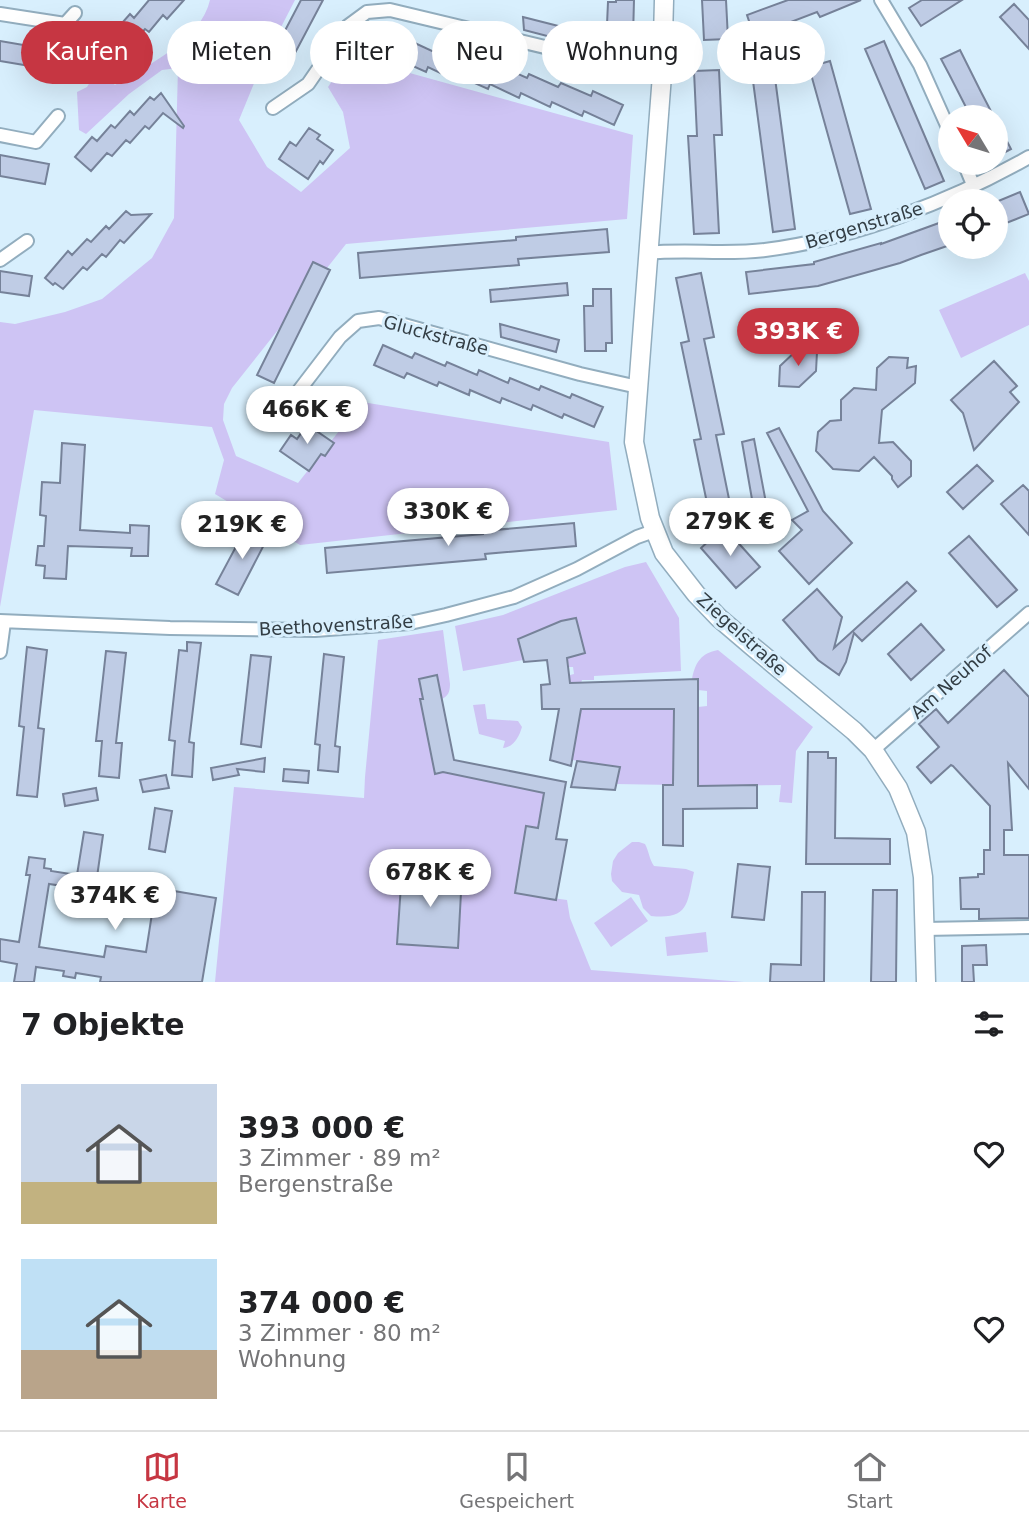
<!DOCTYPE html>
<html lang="de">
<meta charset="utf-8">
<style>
:root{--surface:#fff;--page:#f2f2f2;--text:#202124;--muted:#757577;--line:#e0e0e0;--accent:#c63642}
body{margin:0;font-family:"DejaVu Sans",sans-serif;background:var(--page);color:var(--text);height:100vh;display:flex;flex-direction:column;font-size:26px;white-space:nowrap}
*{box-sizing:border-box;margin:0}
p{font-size:23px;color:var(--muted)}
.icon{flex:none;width:38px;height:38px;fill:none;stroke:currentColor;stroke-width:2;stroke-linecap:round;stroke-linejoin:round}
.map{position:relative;height:982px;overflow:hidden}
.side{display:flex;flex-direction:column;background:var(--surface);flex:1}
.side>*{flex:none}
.hud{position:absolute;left:21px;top:21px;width:987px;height:63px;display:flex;gap:14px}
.needle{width:46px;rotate:308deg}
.buttons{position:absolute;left:938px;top:105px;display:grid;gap:14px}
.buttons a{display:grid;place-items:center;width:70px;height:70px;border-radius:50%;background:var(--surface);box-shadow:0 7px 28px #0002;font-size:35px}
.price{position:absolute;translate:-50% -60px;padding:0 16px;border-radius:24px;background:#fff;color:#222;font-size:23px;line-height:46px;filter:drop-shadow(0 2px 4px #0008)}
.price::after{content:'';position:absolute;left:50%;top:42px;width:21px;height:16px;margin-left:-10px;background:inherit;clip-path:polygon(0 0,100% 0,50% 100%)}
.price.on{background:var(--accent);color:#fff}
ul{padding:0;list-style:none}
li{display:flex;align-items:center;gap:21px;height:175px;padding:0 21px}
li span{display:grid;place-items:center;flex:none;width:196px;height:140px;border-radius:0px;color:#555}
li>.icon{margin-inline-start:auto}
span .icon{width:84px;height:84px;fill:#fffc;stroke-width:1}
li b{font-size:30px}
h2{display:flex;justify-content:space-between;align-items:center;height:84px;padding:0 21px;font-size:30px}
.chip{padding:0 24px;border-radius:32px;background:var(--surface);box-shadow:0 7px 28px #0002;font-size:24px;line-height:63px}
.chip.on{background:var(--accent);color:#fff}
.dock{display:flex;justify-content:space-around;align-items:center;height:98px;border-top:2px solid var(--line);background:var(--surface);font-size:19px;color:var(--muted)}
.dock a{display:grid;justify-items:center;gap:4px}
.dock .on{color:var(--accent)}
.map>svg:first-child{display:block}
.green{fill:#cec4f4}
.building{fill:#bfcce5;stroke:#768299;stroke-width:2}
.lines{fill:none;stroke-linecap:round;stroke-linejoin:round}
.street-casing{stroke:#92adbe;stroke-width:16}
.secondary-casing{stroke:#92adbe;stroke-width:21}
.street{stroke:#fff;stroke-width:12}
.secondary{stroke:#fff;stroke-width:18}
.labels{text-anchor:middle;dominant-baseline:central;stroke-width:6;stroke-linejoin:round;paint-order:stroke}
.street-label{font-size:18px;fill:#333e45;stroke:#d8effd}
</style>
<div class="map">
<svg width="1029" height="982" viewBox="0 0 1029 982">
<rect width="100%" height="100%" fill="#d8effd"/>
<!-- green -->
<path class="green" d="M210,0H295L262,64L239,120L267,167L301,192L350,148L343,112L328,87L353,50L348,42L364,27L388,67L633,135L627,219L346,244L232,388L224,404L223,420L236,456L298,483L362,402L609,442L617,510L300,545L215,494L224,460L212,427L34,410L0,607V322L15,324L65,312L102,299L152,258L174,218L178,68L162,70L129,94L86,134L79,130L77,92L87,87L96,72L115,85C148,65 201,40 210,0Z
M1025,273L1029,281V325L961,358L939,310Z
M646,562L679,618L681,671L594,676V680H582L581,683H570V675L574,674L573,667H569L567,657L585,653L576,618L561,621L519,639L523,660L463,671L455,626L503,615L625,567Z
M443,630L450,684C450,692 448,696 442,699L436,675L419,679L423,699L420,700L435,773L456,768L544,793L538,828L526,827L515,893L567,900L570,918L591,970L744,982H215L234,787L364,798L365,777L378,640Z
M718,650L813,727L796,751L792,803L779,802L781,785L698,786V707L707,706V691L698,690V679H692C695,663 701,653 718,650Z
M485,704L487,719L518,721L522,727C519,737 514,747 503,748L505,741L479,734L473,705Z
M581,709H674L673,785L616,784L619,767L572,760Z
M632,842H639L645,844C649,851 649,859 654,866L686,869L694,872C687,902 690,920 651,916L643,908L639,895L622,892L612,881L611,874L613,861L618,853Z
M631,897L648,921L611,947L594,923Z
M706,932L708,952L667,956L665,937Z"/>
<!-- building -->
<path class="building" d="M149,0H184L167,19L163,15L149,32L145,29L130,45L126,42L110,60L94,46L111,27L115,31L130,14L134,18Z
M301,0H323L285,72L268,63Z
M616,0H634L633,37H628L627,48L606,47L608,2H616Z
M702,0H726L728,39L704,40Z
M788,0H861L820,17L817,12L754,36L747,15Z
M922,0H962L921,26L909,8Z
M1014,4L1029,20V49L1000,17Z
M523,17L582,32L578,44L524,30Z
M404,38L434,52L436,48L465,61L467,57L496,70L498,65L527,78L529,74L558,87L561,83L591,96L593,91L623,105L614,125L584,111L582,116L552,102L550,107L521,93L519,98L490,84L488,89L459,76L457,81L428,67L426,72L395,58Z
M0,41L76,54L72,73L0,61Z
M884,41L944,181L925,189L865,49Z
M960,50L981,92L994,117H971L949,74L941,59Z
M830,61L871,209L850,214L809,67Z
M719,70L722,135H714L719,233L694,234L688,136H697L694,71Z
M775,78L795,229L773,232L753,81Z
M161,93L184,126L183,128L163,113L149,129L145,126L130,143L126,140L112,156L107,153L91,171L75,157L92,137L97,141L111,125L115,128L130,111L134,115L150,97L154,100Z
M996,120L1011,149L996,157Z
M309,128L320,135L317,139L333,150L323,164L320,161L308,179L279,159L290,142L296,146Z
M0,155L49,164L45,184L0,176Z
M1020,192L1029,214L996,227V202Z
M126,211L131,215L151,214L124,243L120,240L106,257L102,254L87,270L83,267L63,289L55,283L53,285L45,278L68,251L72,255L87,239L91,242L106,226L109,229Z
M950,219V245L921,255L900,263L818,286L749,294L746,272L814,264V262L881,243V244Z
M607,229L609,252L518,259L519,265L360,278L358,253L516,240V237Z
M313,262L330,270L274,383L257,375Z
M0,271L32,276L29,296L0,292Z
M701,273L714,337L704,339L724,434L716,435L729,499L707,503L694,440L701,439L681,343L689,341L676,278Z
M567,283L568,295L491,302L490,290Z
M593,289H611L612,343H606V351H585L584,306H593Z
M500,324L559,340L556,352L501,337Z
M383,345L412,358L415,353L445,366L447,362L477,375L479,370L508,383L510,378L539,390L541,386L570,398L572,394L603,407L594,427L564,414L562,418L533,405L531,410L502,398L500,403L470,390L469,395L439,382L437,386L407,373L404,378L374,365Z
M798,349L817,352L816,371L799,387L779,386L780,366Z
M889,357L908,358L907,368L916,366L915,383L882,410L879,443L893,442L911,461V476L898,487L892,479V476L874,457L859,471L833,469L816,451L818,432L830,421L841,420V400L854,388L876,390L877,368Z
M994,361L1017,386L1010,392L1019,402L974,450L963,413L951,400Z
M310,420L321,428L318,432L334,443L325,456L321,454L309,471L280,451L291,435L297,439Z
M779,428L823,511L852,543L809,584L779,551L802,530L792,520L808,511L767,433Z
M754,439L766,503L753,505L742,442Z
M62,443L85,445L80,530L130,533V525L149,526L148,556H131L132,548L68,546L66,579L44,578L45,566L36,565L38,546H44L46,516L40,515L42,482L60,483Z
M977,465L993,481L963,509L947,492Z
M1023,485L1029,491V535L1001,504Z
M574,523L576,546L485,554L486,559L327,573L325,548L483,534V531Z
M247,526L268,537L238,595L216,584Z
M724,527L760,567L736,588L701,548Z
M969,536L1017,590L997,607L949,553Z
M907,582L916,591L862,641L854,633L846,662L839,675L818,660L783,620L817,589L842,617L834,648Z
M576,618L585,653L567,658L570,683L698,679V786L757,785V808L683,809V846L663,845V785H673L674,709H581L571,766L550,760L559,709H542L541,685L550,684L547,660L524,662L518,639L561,621Z
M921,624L944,650L911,680L888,654Z
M187,642L201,643L189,742L194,743L192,777L172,775L175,741L169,740L179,650L187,651Z
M27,647L47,650L38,728L44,729L37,797L17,795L24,727L19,726Z
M106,651L126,653L116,743H122L119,778L99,776L102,741H96Z
M324,654L344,657L335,746L340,747L338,772L318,770L320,745L315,744Z
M251,655L271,657L261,747L241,744Z
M1004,670L1029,697V789L1008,763L1012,830H1004V855H1029V918L979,919V909H961L960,878L978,877V874H984V850H990V806L953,766L951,765L931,783L917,767L939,747L919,724L936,709L948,723Z
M437,675L454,760L566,782L556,839L567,840L556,900L515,893L526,826L538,828L544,793L443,772L435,774L420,699H423L419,679Z
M808,752H828V758H836L835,838L890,839V864H806Z
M265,758L264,772L237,769L239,775L213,780L211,768Z
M577,761L620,767L615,790L571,787Z
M284,769L309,771L308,783L283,781Z
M166,775L169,788L143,792L140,780Z
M96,788L98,800L65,806L63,794Z
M155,808L172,811L165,852L149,849Z
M84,832L103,835L95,891L49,884L39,947L104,957L106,946L146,952L156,888L216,898L202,982H100L101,977L76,973L75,978L63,976L64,971L36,967L34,982H14L17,964L0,961V939L19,942L30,875H26L29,857L45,859L44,868L51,869V871L77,875Z
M738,864L770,867L764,920L732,917Z
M402,870L462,874L458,948L397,944Z
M873,890H897L896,982H871Z
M802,892H825L824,982H770L771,964L801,965Z
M986,945L987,965H973L974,982H962V946Z"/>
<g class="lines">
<!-- street casing -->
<g class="street-casing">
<path id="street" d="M881,0L920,65L950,132
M0,14L65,24L75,13
M273,108L308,84L348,26L367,12L390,10L662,75
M0,135L36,142L58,116
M964,163L974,187
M648,253C687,249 726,255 765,250C853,239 952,201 1029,157
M0,260L27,241
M269,411L291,401L340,337L358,321L379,318L580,374L638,387
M0,621L170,628L315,630L410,623L446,615L514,597L577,569L637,537L654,531
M0,652L4,622
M873,750L1029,613
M924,929L1029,927"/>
</g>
<!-- secondary casing -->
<g class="secondary-casing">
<path id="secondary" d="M664,0L662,75L634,442L650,518L664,553L696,594L719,618L753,647L854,731L873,750L898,788L916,832L923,877L926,982"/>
</g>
<!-- street -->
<use href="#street" class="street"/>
<!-- secondary -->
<use href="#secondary" class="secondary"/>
</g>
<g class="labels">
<!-- street labels -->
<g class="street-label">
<text transform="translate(864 225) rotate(-17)">Bergenstraße</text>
<text transform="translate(436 335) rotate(15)">Gluckstraße</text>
<text transform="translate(336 625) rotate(-3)">Beethovenstraße</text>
<text transform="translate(742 634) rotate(42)">Ziegelstraße</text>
<text transform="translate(951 682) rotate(-41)">Am Neuhof</text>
</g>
</g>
</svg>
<div class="buttons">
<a><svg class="needle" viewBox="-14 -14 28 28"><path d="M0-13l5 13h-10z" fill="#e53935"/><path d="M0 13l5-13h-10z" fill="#757577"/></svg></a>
<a><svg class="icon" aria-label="locate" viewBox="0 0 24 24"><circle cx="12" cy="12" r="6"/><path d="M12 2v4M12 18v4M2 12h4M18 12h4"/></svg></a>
</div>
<b class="price on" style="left:798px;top:368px">393K €</b>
<b class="price" style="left:307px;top:446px">466K €</b>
<b class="price" style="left:448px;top:548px">330K €</b>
<b class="price" style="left:730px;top:558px">279K €</b>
<b class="price" style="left:242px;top:561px">219K €</b>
<b class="price" style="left:430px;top:909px">678K €</b>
<b class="price" style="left:115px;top:932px">374K €</b>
<div class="hud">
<a class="chip on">Kaufen</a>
<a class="chip">Mieten</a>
<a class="chip">Filter</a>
<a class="chip">Neu</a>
<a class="chip">Wohnung</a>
<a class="chip">Haus</a>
</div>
</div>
<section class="side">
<h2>7 Objekte<svg class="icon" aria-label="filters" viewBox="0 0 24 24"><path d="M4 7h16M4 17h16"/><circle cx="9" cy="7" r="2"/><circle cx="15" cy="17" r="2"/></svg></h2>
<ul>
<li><span style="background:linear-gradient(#c9d6e8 70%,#c2b280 0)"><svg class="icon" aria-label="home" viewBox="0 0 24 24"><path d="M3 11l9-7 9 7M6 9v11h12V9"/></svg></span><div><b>393 000 €</b><p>3 Zimmer · 89 m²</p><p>Bergenstraße</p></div><svg class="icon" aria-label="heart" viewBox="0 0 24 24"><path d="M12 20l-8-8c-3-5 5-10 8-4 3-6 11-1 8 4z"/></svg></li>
<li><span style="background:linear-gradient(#bfe0f5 65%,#b9a48a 0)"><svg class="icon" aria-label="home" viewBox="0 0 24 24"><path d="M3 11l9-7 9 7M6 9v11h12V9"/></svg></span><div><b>374 000 €</b><p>3 Zimmer · 80 m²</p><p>Wohnung</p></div><svg class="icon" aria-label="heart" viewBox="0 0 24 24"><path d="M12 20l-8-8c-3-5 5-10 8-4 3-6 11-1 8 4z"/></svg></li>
</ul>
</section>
<nav class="dock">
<a class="on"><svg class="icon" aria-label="map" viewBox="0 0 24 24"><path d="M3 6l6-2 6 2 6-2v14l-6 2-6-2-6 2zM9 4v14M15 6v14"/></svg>Karte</a>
<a><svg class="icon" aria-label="saved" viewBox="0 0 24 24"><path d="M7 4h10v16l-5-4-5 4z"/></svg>Gespeichert</a>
<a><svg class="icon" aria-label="home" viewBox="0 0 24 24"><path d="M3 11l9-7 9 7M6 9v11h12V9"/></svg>Start</a>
</nav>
